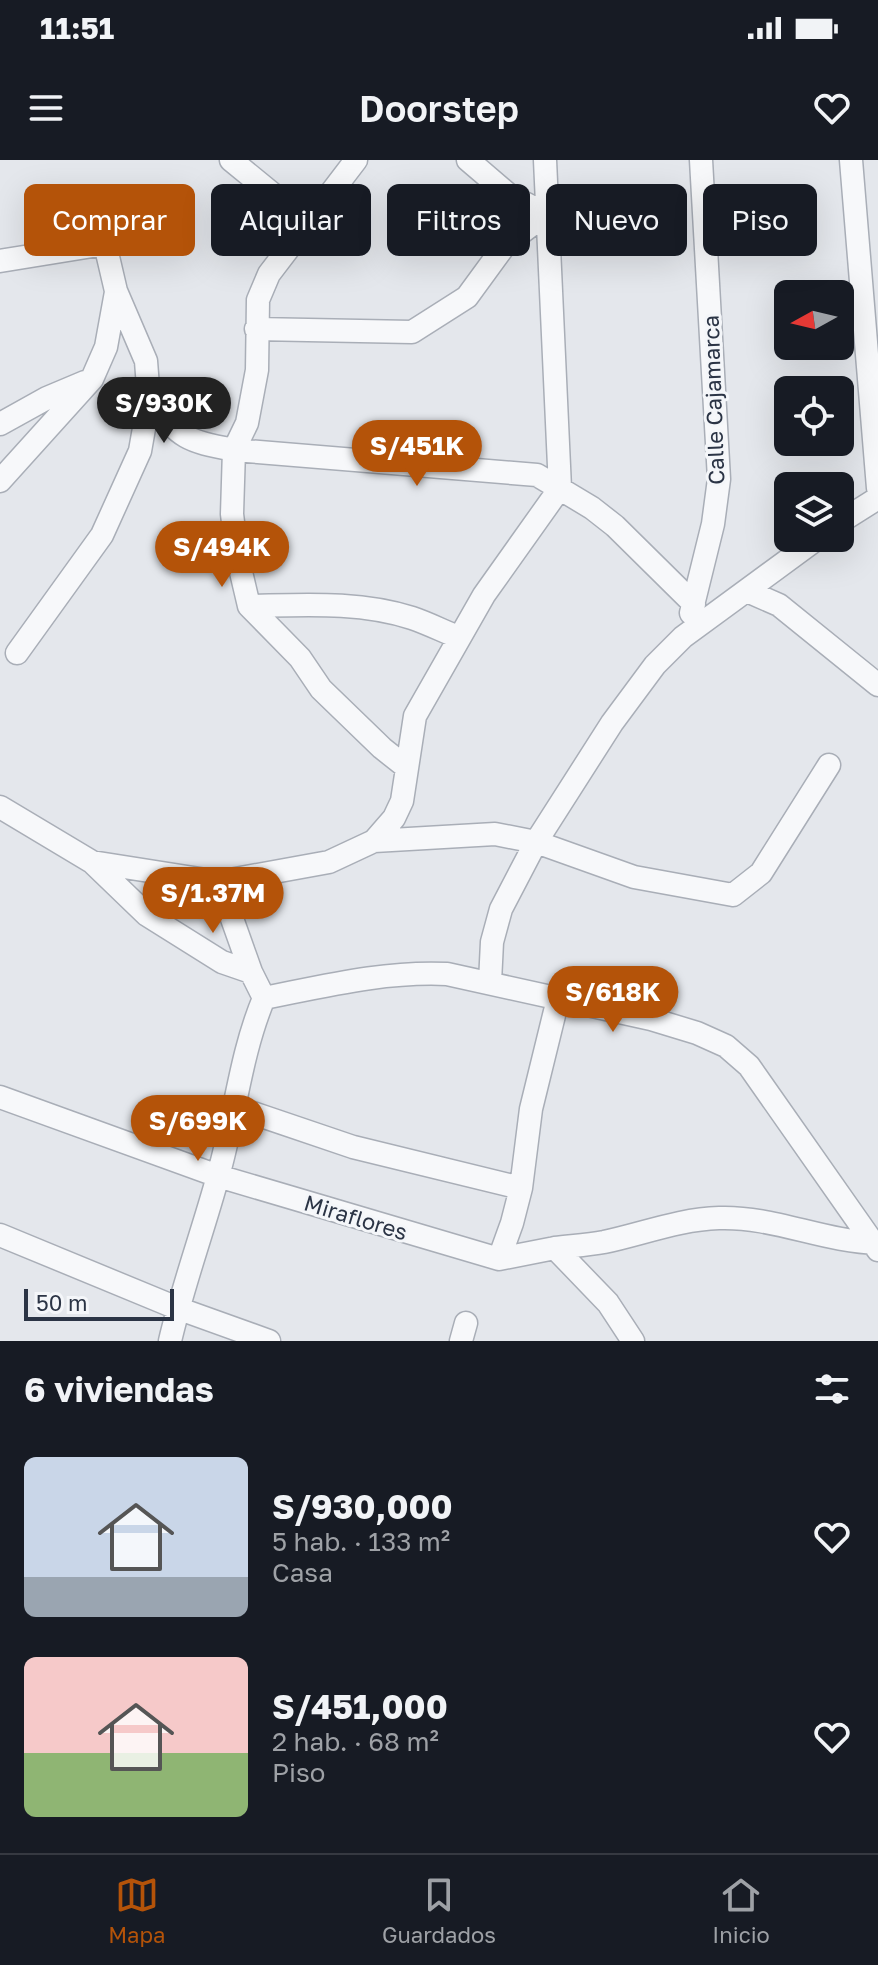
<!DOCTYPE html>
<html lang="es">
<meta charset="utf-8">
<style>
:root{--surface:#171b24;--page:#20242c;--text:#f1f3f6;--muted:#9ea1a6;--line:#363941;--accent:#b45309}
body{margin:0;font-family:"Golos Text",sans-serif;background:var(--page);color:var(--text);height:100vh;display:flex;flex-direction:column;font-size:30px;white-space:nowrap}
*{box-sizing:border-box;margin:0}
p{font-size:26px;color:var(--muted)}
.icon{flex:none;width:44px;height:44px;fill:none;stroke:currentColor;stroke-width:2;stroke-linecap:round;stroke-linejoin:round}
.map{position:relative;height:1181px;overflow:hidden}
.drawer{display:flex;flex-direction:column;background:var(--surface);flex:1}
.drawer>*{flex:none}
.guide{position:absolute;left:24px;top:24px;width:830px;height:72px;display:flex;gap:16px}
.needle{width:52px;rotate:262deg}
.buttons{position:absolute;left:774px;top:120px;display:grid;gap:16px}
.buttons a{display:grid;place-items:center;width:80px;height:80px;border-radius:12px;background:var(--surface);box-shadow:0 8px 32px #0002;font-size:40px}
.scale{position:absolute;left:24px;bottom:20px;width:150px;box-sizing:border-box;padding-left:8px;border:4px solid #2b3445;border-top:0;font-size:22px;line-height:28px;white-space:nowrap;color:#2b3445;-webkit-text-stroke:6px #f4f6f9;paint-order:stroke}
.price{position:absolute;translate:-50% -68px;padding:0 18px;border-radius:28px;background:var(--accent);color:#fff;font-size:26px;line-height:52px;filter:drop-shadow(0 2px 4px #0008)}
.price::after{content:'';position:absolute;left:50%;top:48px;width:24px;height:18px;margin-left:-12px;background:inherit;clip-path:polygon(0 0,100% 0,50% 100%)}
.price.on{background:#222;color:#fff}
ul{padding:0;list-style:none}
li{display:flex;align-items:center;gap:24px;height:200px;padding:0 24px}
li span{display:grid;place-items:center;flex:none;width:224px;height:160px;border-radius:12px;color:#555}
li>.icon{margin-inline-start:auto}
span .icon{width:96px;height:96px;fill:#fffc;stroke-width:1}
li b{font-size:34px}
h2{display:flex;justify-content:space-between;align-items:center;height:96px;padding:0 24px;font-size:34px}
.tag{padding:0 28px;border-radius:12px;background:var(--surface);box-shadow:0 8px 32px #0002;font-size:28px;line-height:72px}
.tag.on{background:var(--accent);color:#fff}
.status{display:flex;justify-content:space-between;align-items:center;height:56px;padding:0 40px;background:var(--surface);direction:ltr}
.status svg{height:22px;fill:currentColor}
header{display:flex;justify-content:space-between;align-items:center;height:104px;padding:0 24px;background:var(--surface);font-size:36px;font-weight:600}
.menu{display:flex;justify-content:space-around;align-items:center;height:112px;border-top:2px solid var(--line);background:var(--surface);font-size:22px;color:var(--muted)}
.menu a{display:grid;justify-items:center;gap:4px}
.menu .on{color:var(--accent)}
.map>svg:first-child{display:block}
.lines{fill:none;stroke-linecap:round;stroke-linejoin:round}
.street-casing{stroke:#a9aeb7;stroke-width:25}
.street{stroke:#f7f8fa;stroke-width:22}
.labels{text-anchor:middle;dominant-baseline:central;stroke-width:6;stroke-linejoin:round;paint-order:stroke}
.street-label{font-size:22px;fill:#2b3445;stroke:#f4f6f9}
</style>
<div class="status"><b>11:51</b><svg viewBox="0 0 49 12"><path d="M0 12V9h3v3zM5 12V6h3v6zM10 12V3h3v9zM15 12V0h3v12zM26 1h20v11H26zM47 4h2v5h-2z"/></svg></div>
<header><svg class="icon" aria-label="menu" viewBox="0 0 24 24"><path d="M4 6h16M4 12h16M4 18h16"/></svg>Doorstep<svg class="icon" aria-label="heart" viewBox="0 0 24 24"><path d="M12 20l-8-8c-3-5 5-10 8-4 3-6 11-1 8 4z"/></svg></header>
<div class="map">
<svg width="878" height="1181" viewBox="0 0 878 1181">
<rect width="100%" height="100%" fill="#e4e7ec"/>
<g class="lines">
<!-- street casing -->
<g class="street-casing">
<path id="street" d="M231,0L308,63
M356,0L269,114L258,140L257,210L247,263L234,290L232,354L237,395L249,446L300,498L321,529L382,588L406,607
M851,0L878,328
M0,101L105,84
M256,169L412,172L467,137L505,85L546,54L509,35L468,0
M149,240C183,279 183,280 234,290L537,315L592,348L615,366L694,444
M0,264L47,238L85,222
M0,321L92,219L106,187L116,132
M840,362L878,338
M747,431L779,445L878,525
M249,446C303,445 360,441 412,458C427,463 443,471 458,477
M691,453L713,364L719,319L701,0
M17,493L102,375L140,291L149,240L146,201L116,131L105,84L102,37
M0,647L92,702L147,755L222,802L251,812L264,838C240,895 235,957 218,1016C203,1071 183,1125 170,1181
M374,681L394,658L402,641L415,556L484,435L560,328L545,0
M92,702L219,722L329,702L374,681L495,674L536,682L634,717L733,735L761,713L829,605
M219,722L251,812
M490,822L492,782L501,749L536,682L612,563L655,505L683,477L818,378
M264,838C325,826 385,811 447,814L651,859L697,873L726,886L749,906L878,1090
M0,937L218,1016L499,1099L555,1088L608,1143L633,1181
M235,947L353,987L521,1028
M0,1075L177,1148L269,1181
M555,1088C571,1086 588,1085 604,1082C642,1074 680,1059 719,1058C773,1056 824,1082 878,1083
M499,1099L512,1063L521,1028L531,949L558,839
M461,1181L466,1163"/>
</g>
<!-- street -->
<use href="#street" class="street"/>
</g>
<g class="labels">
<!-- street labels -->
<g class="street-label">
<text transform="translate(713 240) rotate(-92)">Calle Cajamarca</text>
<text transform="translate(356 1057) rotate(17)">Miraflores</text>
</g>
</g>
</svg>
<div class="buttons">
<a><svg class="needle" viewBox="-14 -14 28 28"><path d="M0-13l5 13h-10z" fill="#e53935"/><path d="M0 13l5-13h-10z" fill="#9ea1a6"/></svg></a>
<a><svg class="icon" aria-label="locate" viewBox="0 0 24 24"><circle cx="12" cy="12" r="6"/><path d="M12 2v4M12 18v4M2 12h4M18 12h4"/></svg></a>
<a><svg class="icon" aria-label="layers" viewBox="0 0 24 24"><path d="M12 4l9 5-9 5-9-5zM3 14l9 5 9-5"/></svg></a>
</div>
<div class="scale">50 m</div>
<b class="price on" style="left:164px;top:285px">S/930K</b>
<b class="price" style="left:417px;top:328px">S/451K</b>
<b class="price" style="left:222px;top:429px">S/494K</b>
<b class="price" style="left:213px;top:775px">S/1.37M</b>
<b class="price" style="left:613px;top:874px">S/618K</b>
<b class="price" style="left:198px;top:1003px">S/699K</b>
<div class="guide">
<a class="tag on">Comprar</a>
<a class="tag">Alquilar</a>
<a class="tag">Filtros</a>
<a class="tag">Nuevo</a>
<a class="tag">Piso</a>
</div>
</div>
<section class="drawer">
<h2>6 viviendas<svg class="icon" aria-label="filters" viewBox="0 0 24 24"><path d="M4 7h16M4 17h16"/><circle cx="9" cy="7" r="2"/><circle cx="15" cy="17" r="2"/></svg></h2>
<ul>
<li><span style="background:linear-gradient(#c9d6e8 75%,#9aa5b1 0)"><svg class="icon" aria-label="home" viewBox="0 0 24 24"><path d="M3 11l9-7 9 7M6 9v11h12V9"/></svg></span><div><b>S/930,000</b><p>5 hab. · 133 m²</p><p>Casa</p></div><svg class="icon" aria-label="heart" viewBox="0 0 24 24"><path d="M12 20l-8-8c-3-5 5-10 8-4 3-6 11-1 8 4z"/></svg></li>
<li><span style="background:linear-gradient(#f6c9c9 60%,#8fb573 0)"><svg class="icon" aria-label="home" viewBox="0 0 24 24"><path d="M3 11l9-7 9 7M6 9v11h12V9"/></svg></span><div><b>S/451,000</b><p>2 hab. · 68 m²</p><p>Piso</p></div><svg class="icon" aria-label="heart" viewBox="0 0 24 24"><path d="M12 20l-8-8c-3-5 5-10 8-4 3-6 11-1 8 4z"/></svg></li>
</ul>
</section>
<nav class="menu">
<a class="on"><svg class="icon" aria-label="map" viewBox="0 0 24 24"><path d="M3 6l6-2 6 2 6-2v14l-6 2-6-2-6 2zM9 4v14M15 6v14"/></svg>Mapa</a>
<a><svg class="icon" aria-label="saved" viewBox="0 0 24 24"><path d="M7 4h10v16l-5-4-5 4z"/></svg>Guardados</a>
<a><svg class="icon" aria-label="home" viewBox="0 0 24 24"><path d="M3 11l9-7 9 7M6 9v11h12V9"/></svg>Inicio</a>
</nav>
